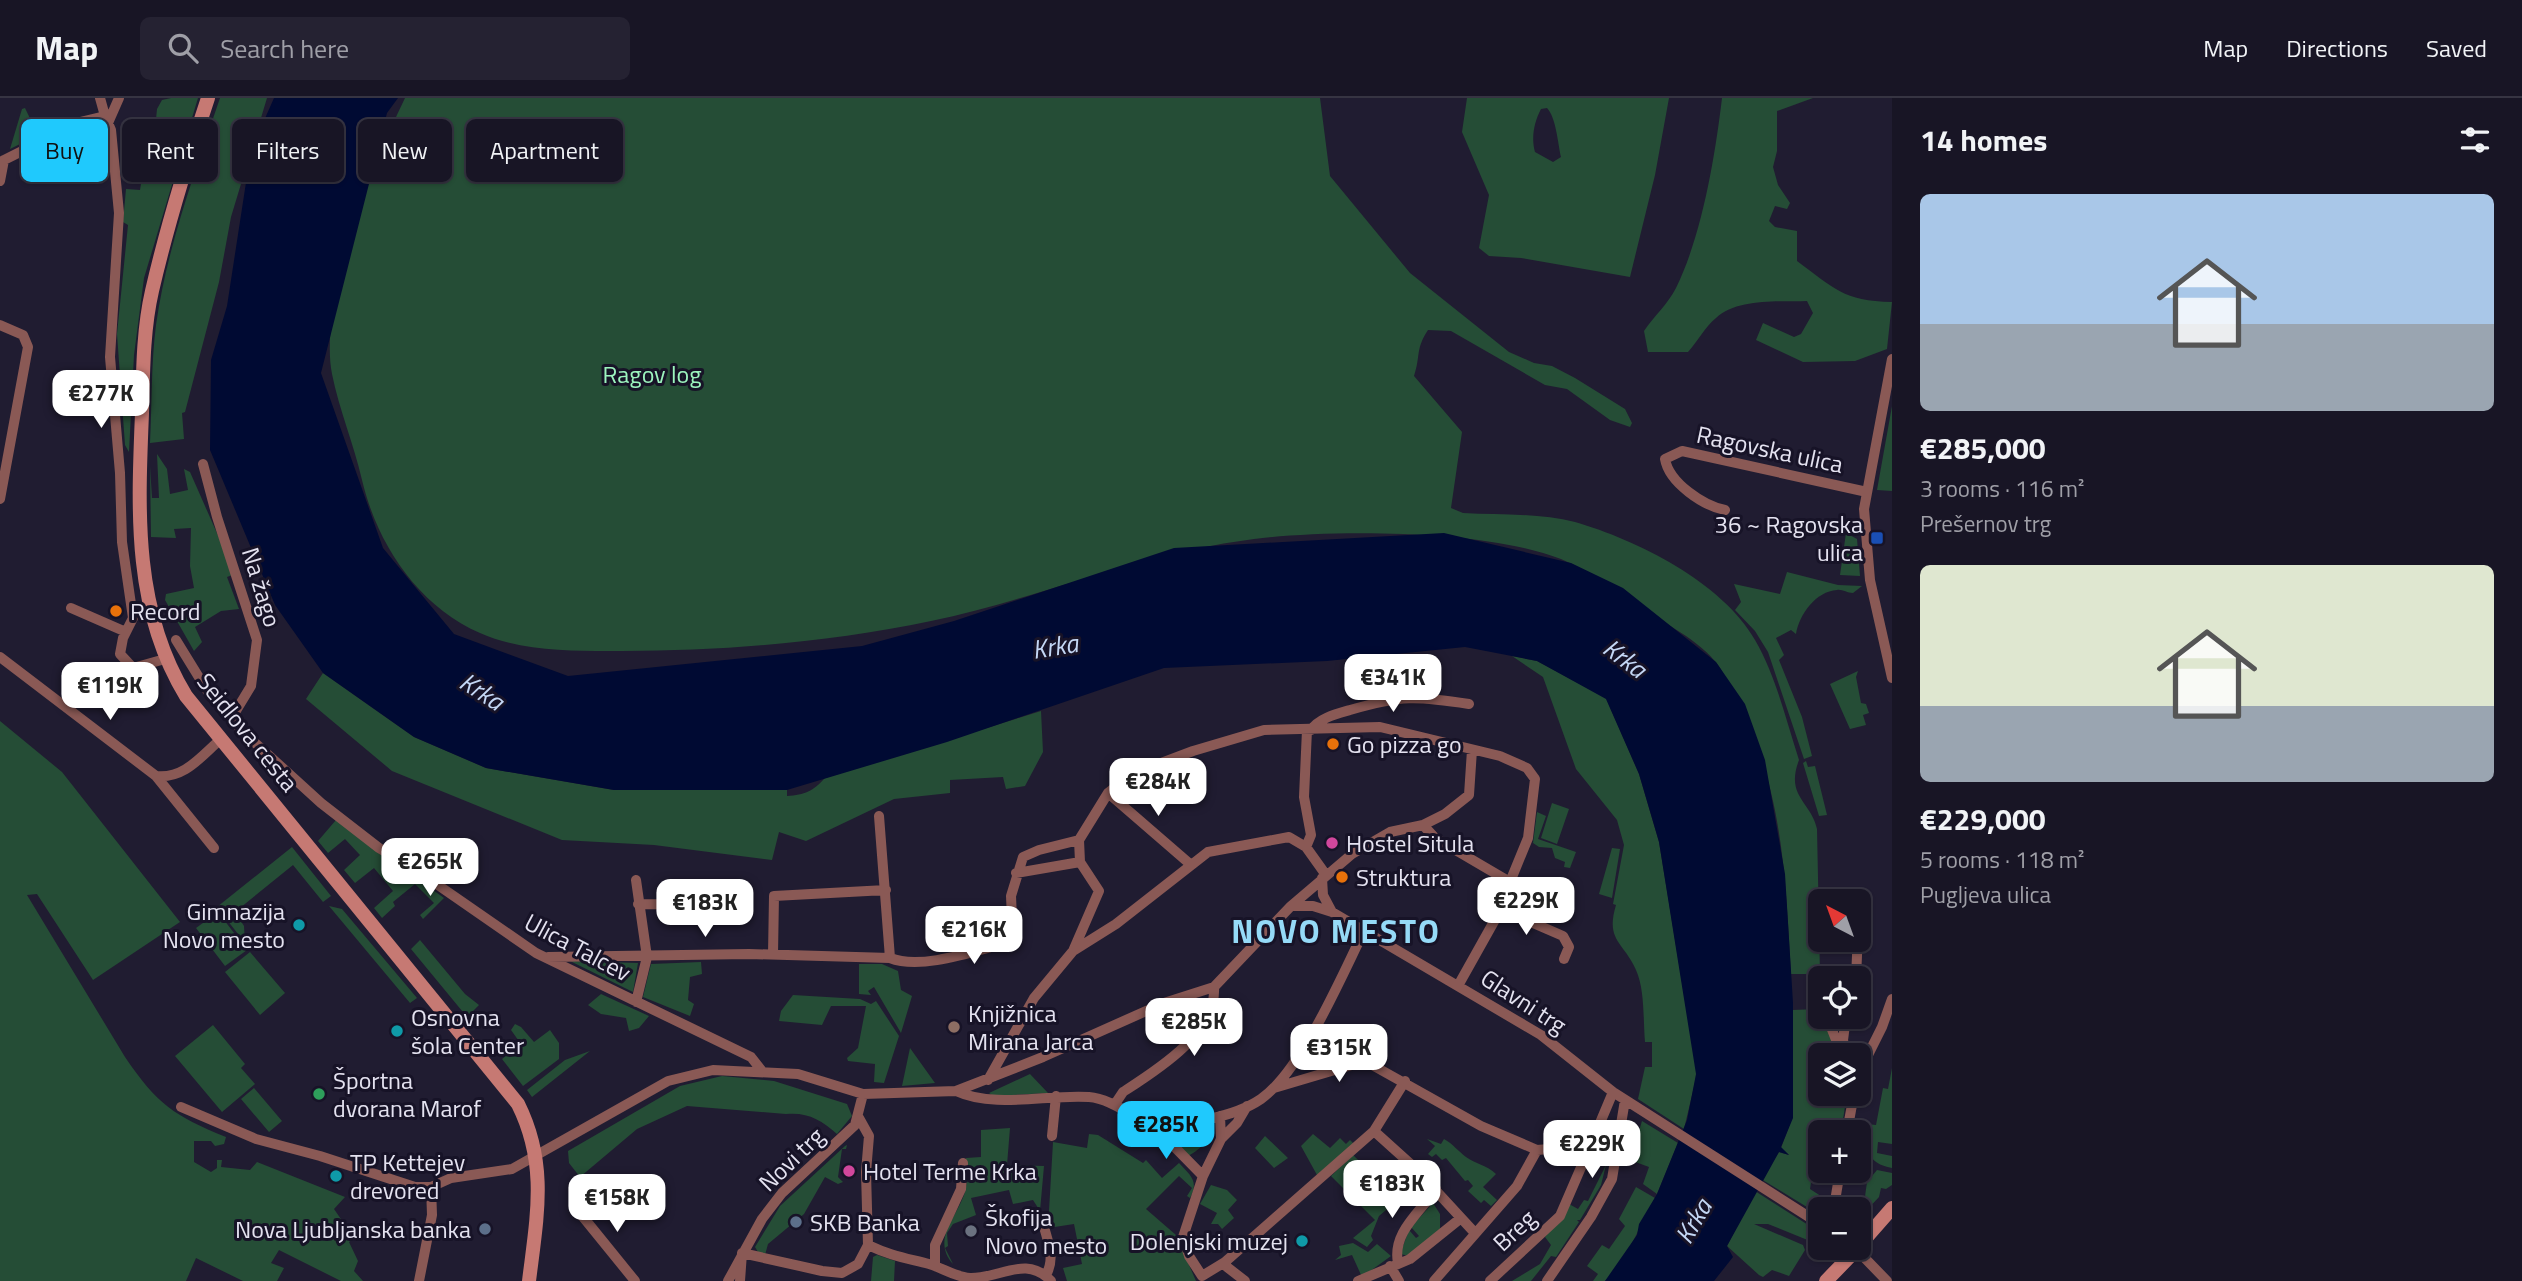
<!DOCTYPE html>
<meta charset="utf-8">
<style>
:root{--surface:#181525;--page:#252232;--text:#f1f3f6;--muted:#9f9fa7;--line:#363442;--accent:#1fc9fd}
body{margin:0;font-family:"Titillium Web",sans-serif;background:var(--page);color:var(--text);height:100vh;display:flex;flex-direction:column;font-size:26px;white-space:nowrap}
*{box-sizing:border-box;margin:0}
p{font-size:23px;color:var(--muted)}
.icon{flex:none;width:38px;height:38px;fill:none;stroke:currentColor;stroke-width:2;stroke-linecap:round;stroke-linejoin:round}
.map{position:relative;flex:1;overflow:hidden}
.panel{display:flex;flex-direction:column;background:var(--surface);width:630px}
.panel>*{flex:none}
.banner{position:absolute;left:21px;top:21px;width:665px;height:63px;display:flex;gap:14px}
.needle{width:46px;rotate:319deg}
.fabs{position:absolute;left:1808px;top:791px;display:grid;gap:14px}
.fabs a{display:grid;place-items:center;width:63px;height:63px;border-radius:10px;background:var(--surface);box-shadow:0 2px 5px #0004,0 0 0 2px var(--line);font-size:35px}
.price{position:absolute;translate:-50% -60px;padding:0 16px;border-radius:14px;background:#fff;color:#222;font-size:23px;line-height:46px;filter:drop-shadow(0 2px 4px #0008)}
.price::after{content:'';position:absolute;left:50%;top:42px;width:21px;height:16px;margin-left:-10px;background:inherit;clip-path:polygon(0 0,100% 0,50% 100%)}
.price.current{background:var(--accent);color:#111}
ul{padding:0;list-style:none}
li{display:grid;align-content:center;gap:14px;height:371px;padding:0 28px}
li span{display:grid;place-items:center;height:217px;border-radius:10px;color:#555}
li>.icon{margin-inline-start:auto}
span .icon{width:126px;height:126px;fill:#fffc;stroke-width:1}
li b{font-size:30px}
h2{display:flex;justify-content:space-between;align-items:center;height:84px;padding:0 28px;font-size:30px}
.pill{padding:0 24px;border-radius:10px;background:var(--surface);box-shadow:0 2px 5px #0004,0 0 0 2px var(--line);font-size:24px;line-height:63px}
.pill.current{background:var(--accent);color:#111}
header{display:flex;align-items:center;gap:42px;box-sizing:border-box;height:98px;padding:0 35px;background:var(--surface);border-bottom:2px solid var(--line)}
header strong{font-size:33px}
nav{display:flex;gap:38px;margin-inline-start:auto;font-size:24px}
.search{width:490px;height:63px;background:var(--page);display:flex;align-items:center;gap:18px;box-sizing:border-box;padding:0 24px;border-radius:10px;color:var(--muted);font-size:26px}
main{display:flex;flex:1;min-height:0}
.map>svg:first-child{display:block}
.green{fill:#254d36;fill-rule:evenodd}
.water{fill:#000a33}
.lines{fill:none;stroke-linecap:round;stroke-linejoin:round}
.street{stroke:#8a5955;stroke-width:10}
.secondary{stroke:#c67973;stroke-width:14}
.transit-dot{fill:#1a4fb4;stroke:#171327;stroke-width:2.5}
.food-dot{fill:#e8710a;stroke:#171327;stroke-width:2.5}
.hotel-dot{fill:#d1479c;stroke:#171327;stroke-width:2.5}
.culture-dot{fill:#0f9aa8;stroke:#171327;stroke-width:2.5}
.education-dot{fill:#8d6e63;stroke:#171327;stroke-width:2.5}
.leisure-dot{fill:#2e9e5b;stroke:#171327;stroke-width:2.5}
.service-dot{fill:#5c6f8a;stroke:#171327;stroke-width:2.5}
.worship-dot{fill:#6b7280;stroke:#171327;stroke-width:2.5}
.labels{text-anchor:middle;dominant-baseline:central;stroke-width:6;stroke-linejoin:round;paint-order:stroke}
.park-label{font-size:24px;fill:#9cf4be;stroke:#171327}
.street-label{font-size:24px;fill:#e4e2f0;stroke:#171327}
.poi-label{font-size:24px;fill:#e4e2f0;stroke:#171327;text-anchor:start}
.water-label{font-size:26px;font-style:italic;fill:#c4d7f5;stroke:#171327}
.district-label{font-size:32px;font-weight:bold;letter-spacing:2px;fill:#95daf7;stroke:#171327}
</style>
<header>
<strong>Map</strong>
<div class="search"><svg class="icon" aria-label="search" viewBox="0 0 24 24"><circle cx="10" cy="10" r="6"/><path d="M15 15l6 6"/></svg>Search here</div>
<nav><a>Map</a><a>Directions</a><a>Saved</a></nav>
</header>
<main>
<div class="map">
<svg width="1892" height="1183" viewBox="0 0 1892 1183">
<rect width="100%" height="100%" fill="#201c31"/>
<!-- green -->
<path class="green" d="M171,0H198L144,180L134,257L129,354L125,347L117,236L128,127L123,124L126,91L140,92L143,73L151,62L162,59L161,49L154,42L157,11L162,2Z
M220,0H267L231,119L219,184L185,314L182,315L184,341L150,345C152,306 151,266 156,227C167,149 195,74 220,0Z
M405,0H1320L1330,78L1410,175L1509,254L1534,265L1552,268L1575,280L1625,311L1632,325L1630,329L1610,322L1567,291L1545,287L1451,233L1428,232C1415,252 1421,257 1414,278L1462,334L1451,410L1463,415C1499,417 1540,415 1575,424C1637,442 1722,484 1755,542C1776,578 1786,622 1799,662C1785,699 1811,703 1817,731L1820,876H1791C1785,774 1783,689 1734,596C1729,587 1724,575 1718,567C1700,542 1663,525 1638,508C1616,494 1595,477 1572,466C1502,431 1332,431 1254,441C1143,455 1040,500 931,523C830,544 725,553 622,553C576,553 523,554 480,535C418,508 377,446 362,382C354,347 339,311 332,276C318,205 374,64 405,0Z
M1467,0H1669L1655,77L1630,179L1521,160L1489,158L1479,150L1489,97L1462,34ZM1547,10C1556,19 1558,46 1561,59L1553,64L1535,54C1531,40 1534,24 1541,11Z
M1722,0H1813L1777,13V53L1773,69L1778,87L1790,105L1787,111L1775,108L1769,123L1775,129L1797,133V163C1834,190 1843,203 1892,204L1887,251L1855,263L1803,264L1756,242L1763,225L1794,239L1801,236L1813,215L1807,203C1780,204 1737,200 1716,220C1705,229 1698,243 1688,254H1648L1644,233C1654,218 1668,206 1676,190C1702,137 1715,59 1722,0Z
M25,10L38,37L10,51L22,11Z
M1892,308V393L1877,392Z
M157,356L167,371L170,396L188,392L184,371L190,374L235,476L227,479L239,511L221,513L195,529L202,544L194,553L165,502L166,496L194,490L190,468L191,430L174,431L176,440L151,439L150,368L152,400H159Z
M1846,435L1857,441L1860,478L1840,477Z
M1787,474L1838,487L1862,488L1853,495C1847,495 1842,491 1837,492C1816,493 1799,517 1796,536L1791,532L1776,540L1784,557L1779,562L1802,619L1812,658L1804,661L1768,554L1755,533L1735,512L1741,504L1734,486L1780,496Z
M1512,558L1537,563L1606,600L1639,676L1659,744L1697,976L1684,1031L1638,1001L1645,969H1652V944H1645C1643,921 1645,892 1636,872C1624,844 1605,843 1616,807L1613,806L1624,747L1617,722L1576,671L1543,579Z
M1858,573L1856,579L1861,605L1866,606L1869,615L1863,617L1866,627L1850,631L1830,586Z
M323,575L414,639L486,670L614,692H787V698C805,697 813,693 825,680L1041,613L1043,654L1025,688L1006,691L1003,679L950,682V695L894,701L806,743L779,734L772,762L654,747L562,742L392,673L306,601Z
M0,623L62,674L180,824L93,882L37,796L27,797L125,959C157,1006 174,1018 226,1039L224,1046L215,1048L211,1043H194V1064L211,1074L217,1070V1062H222L221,1069L250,1072L257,1064L345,1099L334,1111L354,1140L349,1144L358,1163L354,1173L363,1183H341L279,1152L271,1165L284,1170L277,1183H243L196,1160L186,1183H0Z
M1806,663L1808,669L1815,668L1827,717L1819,718L1803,665Z
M1552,705L1569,711L1557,746L1541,740Z
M1537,714L1546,718L1538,741L1576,754L1570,770L1564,769L1565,764L1555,760L1552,750L1539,749L1533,745Z
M336,722L444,800L423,821L420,817L434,805L415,786L393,804L395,808L382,820L374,810L393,793L374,770L355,785L344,772L360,757L345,741L328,755L318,743Z
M292,749L331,798L323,804L293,767L235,814L244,828L245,845L217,809Z
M1612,750L1620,751L1612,800L1599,796Z
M329,808L342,811L417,900L410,905Z
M218,814L247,852L225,868L196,830Z
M420,842L465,896L479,907L467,919L411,851Z
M250,854L285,895L260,917L225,874Z
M570,863L638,865L633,894Z
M701,864L702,876L690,879L688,902L694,906L690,918L643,899L651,866Z
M859,866H882L898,873L901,892L912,898L901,935L874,889L868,893L871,897L859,896Z
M601,896L649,918L639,930L629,933L626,920L601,916L588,907Z
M793,897L860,901L871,906L876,903L899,938L884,985L874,984L875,966L848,963L847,960L858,950L866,908H831L822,927L779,923L781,913Z
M1820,911V919H1823L1837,957H1820V996L1827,1000L1828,1006L1842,996H1847L1841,1034H1820V1065L1814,1064L1810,1091L1827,1102L1822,1107L1829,1111H1820V1117L1761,1081L1779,1054L1789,1057L1781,1050L1791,1023L1792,912Z
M515,926L521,929L534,944L550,932L559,945V961L523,988L502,961L521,946L511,932Z
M213,927L245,966L241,970L255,986L222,1014L175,958Z
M910,950L935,985L902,988Z
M590,953L532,999L527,992L565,962Z
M1892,970V1046L1878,1044L1877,1055L1892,1058V1070C1865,1065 1866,1050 1866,1026L1876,1027L1883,990L1888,991Z
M1030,976L1048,995L993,998L989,995Z
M722,978L774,983L847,1006L852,1018L837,1036C821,1022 808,1014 786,1016L687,1008L637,1031L580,1079L569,1065L568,1053L680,988Z
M254,990L282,1023L269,1034L241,1001Z
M1209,1023C1210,1041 1204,1049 1188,1058L1162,1031Z
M1642,1023L1678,1045L1657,1096L1643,1086L1649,1069L1630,1062Z
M1010,1030L1007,1067L1044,1068L1040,1113L1033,1102L1013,1106L1009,1092L971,1100L976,1117L953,1126L947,1135L948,1148L945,1150L953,1166C931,1141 957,1120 965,1094C968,1084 966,1071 966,1060L981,1059V1032Z
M1089,1036L1098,1037L1143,1065L1146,1062L1162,1080L1179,1065C1191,1078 1199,1083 1190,1100L1187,1098L1192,1090L1179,1078L1146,1111L1176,1137L1196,1183H1067L1063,1170L1082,1166L1074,1126L1048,1130L1053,1044L1087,1050Z
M1313,1036L1330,1050L1340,1040L1346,1046L1350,1042L1354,1046L1317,1077L1301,1048Z
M1265,1038L1288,1060L1274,1070L1255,1050Z
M1427,1041L1441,1046L1444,1041C1453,1046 1458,1053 1466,1059C1475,1066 1487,1067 1496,1076L1483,1089L1497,1102L1491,1108L1484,1102L1481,1105L1468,1093L1473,1088L1468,1082L1465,1083L1446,1060L1442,1062L1436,1056L1432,1059L1428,1056L1435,1048Z
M847,1047L846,1051H842L838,1079L843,1084L838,1086L825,1079L804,1116L768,1146L765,1157L758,1154L755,1149L780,1108L845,1048Z
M1353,1057L1399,1101L1379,1118L1371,1138L1373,1142L1367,1149L1353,1140L1375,1122L1331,1078Z
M1606,1067L1601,1087L1580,1122H1577L1579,1124L1556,1159L1551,1158L1531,1183H1512L1540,1166L1551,1147L1545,1139L1569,1106L1578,1111L1584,1102L1588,1103Z
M1877,1072L1892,1075V1087L1886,1091L1881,1090L1879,1099L1865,1114L1863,1113L1867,1084Z
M1211,1087L1227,1092L1237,1102L1228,1112L1234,1120L1222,1131L1218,1126H1211L1217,1115L1200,1106Z
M1636,1089L1655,1100C1639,1127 1629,1161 1605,1183H1593L1598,1176L1587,1168L1602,1147L1609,1151L1625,1128L1619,1121Z
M1755,1093L1816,1132L1810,1143L1768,1126H1754L1803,1147L1805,1152L1789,1178L1772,1172L1763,1179L1759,1177L1727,1148Z
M1433,1105L1440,1116V1131L1409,1158L1400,1156L1409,1132L1416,1140L1419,1138L1411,1129Z
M1353,1145L1368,1154L1377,1146L1391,1158L1362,1179L1352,1157L1335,1162L1341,1157L1339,1148Z
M877,1157L895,1163L894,1183H871L873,1159Z"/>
<!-- water -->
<path class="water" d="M274,0H398L387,15L321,275L383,450L454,536L568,578L862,548L954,523L1174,450L1444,435L1571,465L1623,490L1716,564L1745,606L1765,662L1785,776L1793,905V1020L1781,1049L1789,1057L1779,1054L1727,1148L1733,1159L1714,1183H1605L1637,1137L1639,1126L1657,1096L1687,1022L1696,976L1659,744L1639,676L1606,601L1537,563L1465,549L1327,563L1164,570L947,644L787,692H614L486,670L414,639L323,575L275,507L210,352L211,262L227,208L251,52Z"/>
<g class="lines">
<!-- street -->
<path class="street" d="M105,18L111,32L119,115L110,259L120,375L122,444L133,520L123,540L120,556L133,570L165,561
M108,25L119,0
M0,64L80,24L105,18L100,0
M0,83L4,62
M0,227L23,237L28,249L0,401
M1892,261L1864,411L1870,482L1892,580
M203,366L217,419L257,542L251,588L231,621
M1725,412C1704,408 1669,385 1665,361L1682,353L1867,394
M71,510L126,534
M176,542L208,594L242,633L321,705L379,750L422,776L536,855L751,959L762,973
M0,559L156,678C185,681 201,658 221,641
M1311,632C1319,620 1336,616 1350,612C1402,597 1416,598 1469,606
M156,678L214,750
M1108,695L1190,766
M879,718L890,860
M1423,727L1435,740L1510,784L1501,811L1459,886
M1306,749L1311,737L1304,699L1307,632
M1016,775L1080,764
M1322,780L1323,797L1332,814
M636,782L647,859L636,904
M1857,795V803
M638,806L737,807
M1291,808H1313L1332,814L1541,937L1613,994L1820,1126
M1501,811L1563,838L1569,849L1564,861
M1073,853L1116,826L1208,754L1289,739L1306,749L1326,777
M773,856L774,798L886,792
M548,859L749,856L890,860C923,873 979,851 1013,843L1011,798L1023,759L1039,752L1079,742
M1856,880L1858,835
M1827,919L1842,957
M1310,936L1364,963
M1846,957L1843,942L1846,919
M1858,977L1882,929L1892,901
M988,982L1034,900L1073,853L1099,793L1080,764L1079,742L1108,695L1132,676L1193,653L1264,632L1380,629L1500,658L1527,670L1535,681L1528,740L1510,784
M1274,990L1365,963L1481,1028L1537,1052L1585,1048L1592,1044L1613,994
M956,993C995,1011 1047,996 1089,999C1114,1001 1138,1024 1152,1025C1186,1027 1233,1020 1261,1001C1302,972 1341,879 1364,833
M1115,1006L1123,994C1157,972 1217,935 1214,889
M181,1009L256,1041L320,1058L415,1089H431L451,1080L512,1071L668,983L713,972L798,976L863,996L956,993L1043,959L1164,905L1214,889L1291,808L1352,756L1390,734L1423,727L1445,716L1469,697L1472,652
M1151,1025L1203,1078
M1374,1033L1415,1070L1474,1134
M1847,1034L1854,996
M1052,1038L1056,998
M1221,1041L1237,1025L1247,1008
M575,1109L635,1183
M1834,1109L1840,1073
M1044,1129C1049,1147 1055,1161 1046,1177
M868,1147C891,1158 906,1160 929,1166C943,1170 955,1179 970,1180C1000,1181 1026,1156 1051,1183
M1855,1150L1887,1183
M742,1155L822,1173L842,1175L858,1166L868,1147L866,1074L869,1038L859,1020
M1225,1164L1227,1169L1245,1183
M1398,1165C1392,1134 1420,1115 1436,1091
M935,1168V1147L961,1091L963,1065
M1390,1168L1399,1183
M1202,1178L1225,1164L1374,1033L1405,983
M1202,1178L1189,1158L1183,1139L1203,1078L1221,1041L1220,1018
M419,1183L432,1117L431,1089
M728,1183L762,1121L782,1095L855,1027L863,996
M740,1183L742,1155
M1358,1183L1410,1161L1461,1120
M1434,1183L1517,1088L1537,1052
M1490,1183L1560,1118L1592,1044
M1547,1183L1591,1119L1612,1081L1625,1002"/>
<!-- secondary -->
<path class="secondary" d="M208,0C187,63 167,128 152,193C143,232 143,275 142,315C138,413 133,512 186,598L518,1006C548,1066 537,1118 529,1183
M1858,1149L1892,1110
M1826,1183L1858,1150"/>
</g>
<!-- markers -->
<rect class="transit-dot" x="1870" y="433" width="14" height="14" rx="3.5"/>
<g class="food-dot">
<circle cx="116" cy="513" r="7"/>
<circle cx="1333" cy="646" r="7"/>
<circle cx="1342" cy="779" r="7"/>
</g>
<g class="hotel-dot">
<circle cx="1332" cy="745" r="7"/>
<circle cx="849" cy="1073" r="7"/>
</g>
<g class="culture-dot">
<circle cx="299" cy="827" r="7"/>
<circle cx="397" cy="933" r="7"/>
<circle cx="336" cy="1078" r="7"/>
<circle cx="1302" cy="1143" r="7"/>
</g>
<circle class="education-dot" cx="954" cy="929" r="7"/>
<circle class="leisure-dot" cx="319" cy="996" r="7"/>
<g class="service-dot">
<circle cx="796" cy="1124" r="7"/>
<circle cx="485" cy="1131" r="7"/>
</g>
<circle class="worship-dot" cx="971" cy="1133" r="7"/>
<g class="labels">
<!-- park labels -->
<g class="park-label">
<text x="652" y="276">Ragov log</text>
</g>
<!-- street labels -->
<g class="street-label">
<text transform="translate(1770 351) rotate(12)">Ragovska ulica</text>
<text transform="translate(262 489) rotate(73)">Na žago</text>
<text transform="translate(248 634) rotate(51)">Seidlova cesta</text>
<text transform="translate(578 849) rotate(28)">Ulica Talcev</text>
<text transform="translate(1524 903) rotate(33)">Glavni trg</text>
<text transform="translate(791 1061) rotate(-44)">Novi trg</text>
<text transform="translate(1514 1132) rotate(-43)">Breg</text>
</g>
<!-- poi labels -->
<g class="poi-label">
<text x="1863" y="426" text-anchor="end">36 ~ Ragovska<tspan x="1863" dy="28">ulica</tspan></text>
<text x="130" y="513">Record</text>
<text x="1347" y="646">Go pizza go</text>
<text x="1346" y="745">Hostel Situla</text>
<text x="1356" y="779">Struktura</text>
<text x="285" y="813" text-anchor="end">Gimnazija<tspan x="285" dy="28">Novo mesto</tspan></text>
<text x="968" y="915">Knjižnica<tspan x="968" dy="28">Mirana Jarca</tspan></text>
<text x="411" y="919">Osnovna<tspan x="411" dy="28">šola Center</tspan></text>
<text x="333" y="982">Športna<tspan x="333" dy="28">dvorana Marof</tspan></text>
<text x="350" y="1064">TP Kettejev<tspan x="350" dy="28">drevored</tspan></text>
<text x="863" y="1073">Hotel Terme Krka</text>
<text x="985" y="1119">Škofija<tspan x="985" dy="28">Novo mesto</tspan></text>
<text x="810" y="1124">SKB Banka</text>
<text x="471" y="1131" text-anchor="end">Nova Ljubljanska banka</text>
<text x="1288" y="1143" text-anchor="end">Dolenjski muzej</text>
</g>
<!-- water labels -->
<g class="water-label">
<text transform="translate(1055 548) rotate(-9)">Krka</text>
<text transform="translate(1625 560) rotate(37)">Krka</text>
<text transform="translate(482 593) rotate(33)">Krka</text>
<text transform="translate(1693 1123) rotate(-60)">Krka</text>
</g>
<!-- district labels -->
<g class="district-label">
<text x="1336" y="833">NOVO MESTO</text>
</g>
</g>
</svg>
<div class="fabs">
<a><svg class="needle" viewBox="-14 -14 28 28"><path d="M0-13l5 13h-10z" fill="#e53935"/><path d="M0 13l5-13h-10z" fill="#9f9fa7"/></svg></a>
<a><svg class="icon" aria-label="locate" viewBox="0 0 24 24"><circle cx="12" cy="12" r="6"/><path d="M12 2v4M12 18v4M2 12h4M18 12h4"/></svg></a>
<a><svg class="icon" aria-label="layers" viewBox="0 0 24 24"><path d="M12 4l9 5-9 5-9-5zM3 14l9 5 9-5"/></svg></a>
<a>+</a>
<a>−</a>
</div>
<b class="price" style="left:101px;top:332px">€277K</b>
<b class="price" style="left:1393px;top:616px">€341K</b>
<b class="price" style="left:110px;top:624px">€119K</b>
<b class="price" style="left:1158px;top:720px">€284K</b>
<b class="price" style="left:430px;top:800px">€265K</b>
<b class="price" style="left:1526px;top:839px">€229K</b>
<b class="price" style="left:705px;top:841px">€183K</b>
<b class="price" style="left:974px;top:868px">€216K</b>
<b class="price" style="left:1194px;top:960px">€285K</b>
<b class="price" style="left:1339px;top:986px">€315K</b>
<b class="price current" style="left:1166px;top:1063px">€285K</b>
<b class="price" style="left:1592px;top:1082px">€229K</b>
<b class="price" style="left:1392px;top:1122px">€183K</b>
<b class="price" style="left:617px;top:1136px">€158K</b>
<div class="banner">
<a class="pill current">Buy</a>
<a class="pill">Rent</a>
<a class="pill">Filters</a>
<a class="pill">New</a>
<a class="pill">Apartment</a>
</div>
</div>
<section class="panel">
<h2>14 homes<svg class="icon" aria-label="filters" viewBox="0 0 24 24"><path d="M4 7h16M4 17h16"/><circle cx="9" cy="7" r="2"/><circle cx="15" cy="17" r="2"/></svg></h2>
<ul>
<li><span style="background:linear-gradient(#a9c7e8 60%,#9aa5b1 0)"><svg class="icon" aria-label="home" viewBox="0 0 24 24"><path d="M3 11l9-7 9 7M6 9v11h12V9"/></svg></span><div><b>€285,000</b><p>3 rooms · 116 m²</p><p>Prešernov trg</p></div></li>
<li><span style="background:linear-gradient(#dfe7d0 65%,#9aa5b1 0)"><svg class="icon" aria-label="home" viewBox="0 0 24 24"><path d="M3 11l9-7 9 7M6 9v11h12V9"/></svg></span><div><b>€229,000</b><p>5 rooms · 118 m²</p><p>Pugljeva ulica</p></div></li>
</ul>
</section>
</main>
